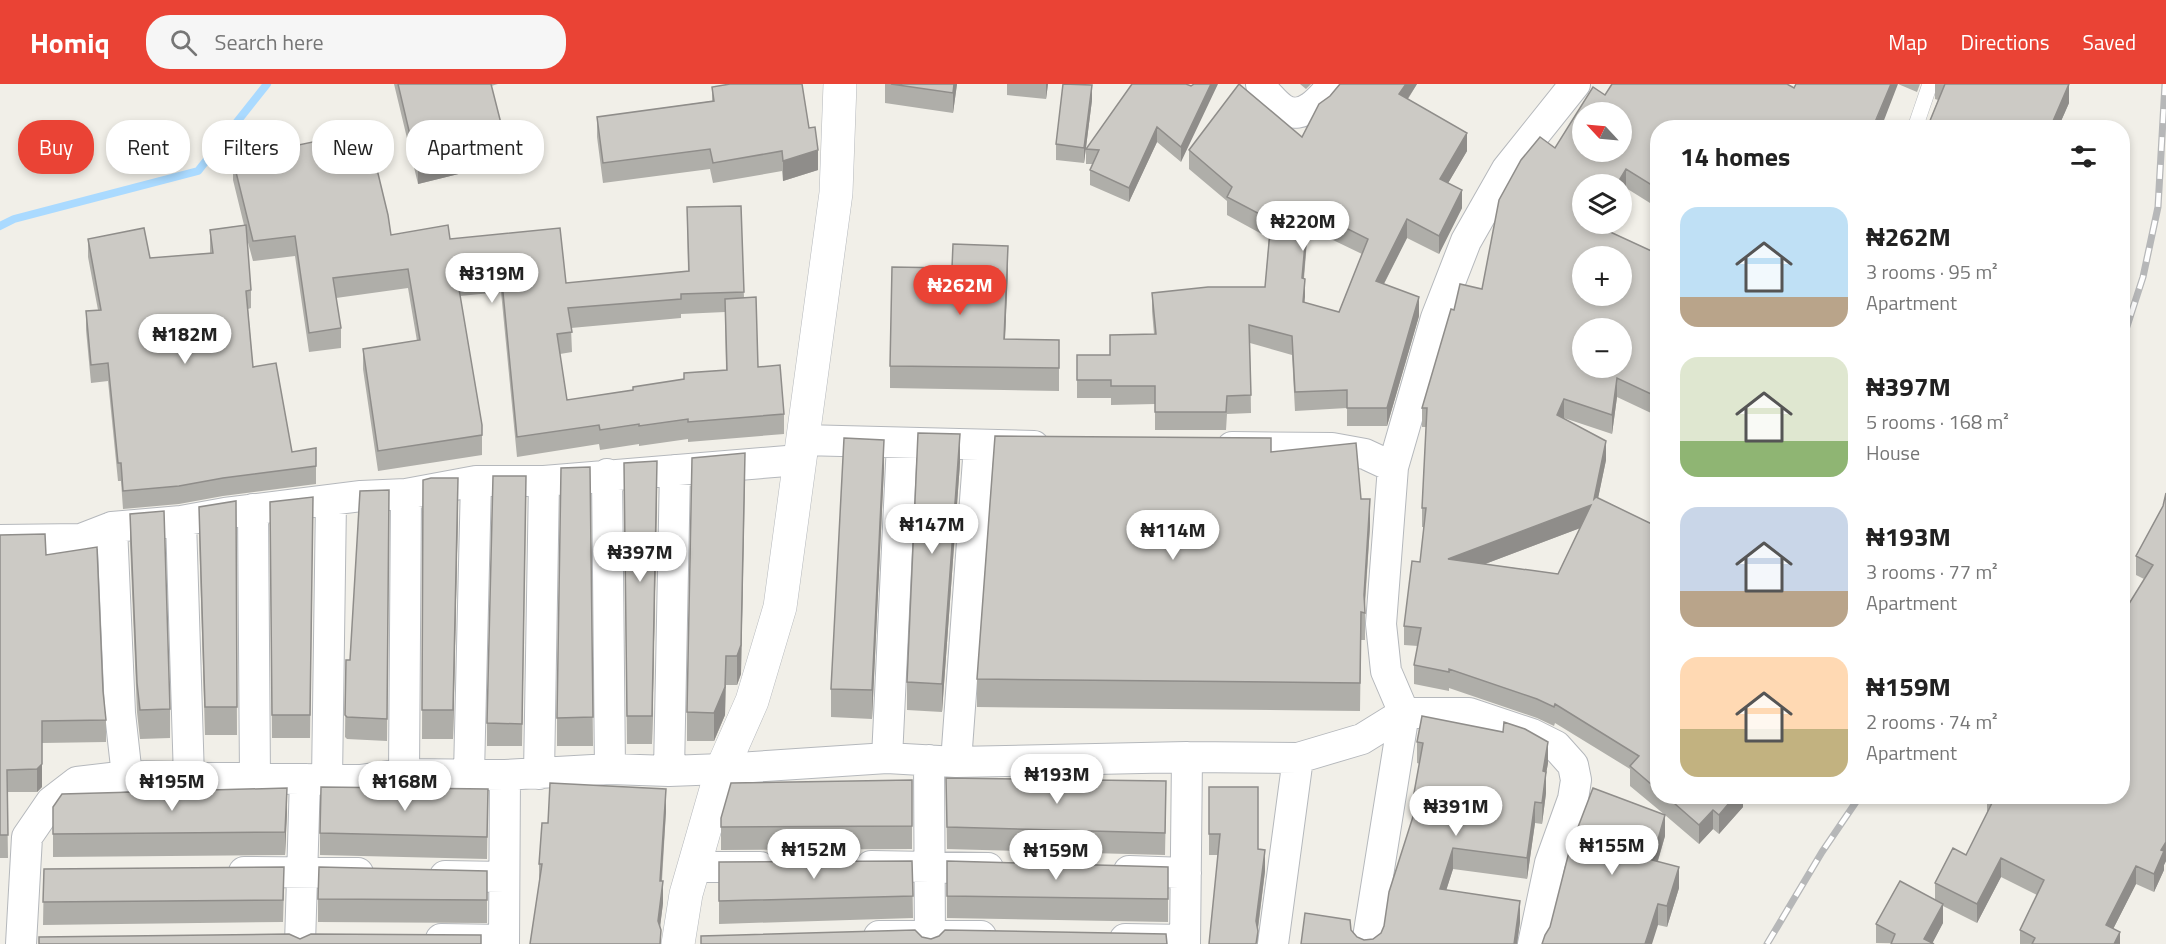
<!DOCTYPE html>
<meta charset="utf-8">
<style>
:root{--surface:#fff;--page:#f6f6f6;--text:#222;--muted:#767676;--accent:#ea4335}
body{margin:0;font-family:"Titillium Web",sans-serif;background:var(--page);color:var(--text);height:100vh;display:flex;flex-direction:column;font-size:22px;white-space:nowrap}
*{box-sizing:border-box;margin:0}
p{font-size:20px;color:var(--muted)}
.icon{flex:none;width:33px;height:33px;fill:none;stroke:currentColor;stroke-width:2;stroke-linecap:round;stroke-linejoin:round}
.map{position:relative;flex:1;overflow:hidden}
.details{position:absolute;left:1650px;top:36px;width:480px;height:684px;display:flex;flex-direction:column;background:var(--surface);border-radius:24px;box-shadow:0 3px 9px #0003}
.details>*{flex:none}
.hud{position:absolute;left:18px;top:36px;width:570px;height:54px;display:flex;gap:12px}
.needle{width:39px;rotate:296deg}
.tools{position:absolute;left:1572px;top:18px;display:grid;gap:12px}
.tools a{display:grid;place-items:center;width:60px;height:60px;border-radius:50%;background:var(--surface);box-shadow:0 3px 9px #0003;font-size:30px}
.price{position:absolute;translate:-50% -51px;padding:0 14px;border-radius:21px;background:#fff;color:#222;font-size:20px;line-height:39px;filter:drop-shadow(0 2px 3px #0008)}
.price::after{content:'';position:absolute;left:50%;top:36px;width:18px;height:14px;margin-left:-9px;background:inherit;clip-path:polygon(0 0,100% 0,50% 100%)}
.price.selected{background:var(--accent);color:#fff}
ul{padding:0;list-style:none}
li{display:flex;align-items:center;gap:18px;height:150px;padding:0 30px}
li span{display:grid;place-items:center;flex:none;width:168px;height:120px;border-radius:18px;color:#555}
li>.icon{margin-inline-start:auto}
span .icon{width:72px;height:72px;fill:#fffc;stroke-width:1}
li b{font-size:26px}
h2{display:flex;justify-content:space-between;align-items:center;height:72px;padding:0 30px;font-size:26px}
.tag{padding:0 21px;border-radius:24px;background:var(--surface);box-shadow:0 3px 9px #0003;font-size:21px;line-height:54px}
.tag.selected{background:var(--accent);color:#fff}
header{display:flex;align-items:center;gap:36px;box-sizing:border-box;height:84px;padding:0 30px;background:var(--accent);color:#fff}
header strong{font-size:28px}
nav{display:flex;gap:33px;margin-inline-start:auto;font-size:21px}
.search{width:420px;height:54px;background:var(--page);display:flex;align-items:center;gap:15px;box-sizing:border-box;padding:0 21px;border-radius:24px;color:var(--muted);font-size:22px}
.map>svg:first-child{display:block}
.lines{fill:none;stroke-linecap:round;stroke-linejoin:round}
.stream{stroke:#aadaff;stroke-width:8}
.service-casing{stroke:#b5b8bc;stroke-width:16}
.minor-casing{stroke:#b5b8bc;stroke-width:32}
.tertiary-casing{stroke:#b5b8bc;stroke-width:34}
.service{stroke:#fff;stroke-width:15}
.minor{stroke:#fff;stroke-width:30}
.tertiary{stroke:#fff;stroke-width:33}
.rail-casing{stroke:#b6b7b8;stroke-width:7}
.rail{stroke:#fff;stroke-width:4.5;stroke-dasharray:14;stroke-linecap:butt}
.wall{fill:#afaea9;fill-rule:evenodd}
.shaded-wall{fill:#8f8d8a}
.building{fill:#cccac5;stroke:#8f8d8a;stroke-width:1.5;fill-rule:evenodd}
</style>
<header>
<strong>Homiq</strong>
<div class="search"><svg class="icon" aria-label="search" viewBox="0 0 24 24"><circle cx="10" cy="10" r="6"/><path d="M15 15l6 6"/></svg>Search here</div>
<nav><a>Map</a><a>Directions</a><a>Saved</a></nav>
</header>
<div class="map">
<svg width="2166" height="860" viewBox="0 0 2166 860">
<rect width="100%" height="100%" fill="#f1efe8"/>
<g class="lines">
<!-- stream -->
<path class="stream" d="M0,142L14,135L198,87L267,0"/>
<!-- service casing -->
<g class="service-casing">
<path id="service" d="M1915,44L1930,0"/>
</g>
<!-- minor casing -->
<g class="minor-casing">
<path id="minor" d="M1261,0L1262,5C1269,11 1275,20 1283,25C1303,38 1322,14 1333,0
M802,356L1034,362
M1232,363L1332,364L1365,370L1393,383
M607,390L610,685
M253,425L255,694
M181,437L189,694
M112,443L120,629L127,692
M0,456L81,455L112,443L181,437L225,429L361,412L406,410L476,397H544L799,376
M887,674L902,359
M929,676L930,860
M956,678L979,362
M669,687L675,386
M404,690L406,410
M469,690L476,397
M539,690L544,397
M327,696L331,416
M871,782L988,784
M694,783H760
M1129,787L1186,789
M244,788L358,789
M445,792L504,793
M879,852H981
M441,855L504,856
M1125,855L1185,856
M21,860L27,753L51,718L77,698L127,692L360,696L404,690L505,691L610,685L669,687L722,685L887,674L956,678L1187,673L1298,674L1362,655L1404,629
M300,860L305,695
M504,860L505,691
M1185,860L1187,673
M1273,860L1298,674
M1367,860L1404,629
M1533,860L1550,779L1573,715L1576,696L1573,681L1556,662L1532,650L1469,629H1404L1386,587L1381,540L1393,383L1436,234L1466,157L1507,85L1575,0"/>
</g>
<!-- tertiary casing -->
<g class="tertiary-casing">
<path id="tertiary" d="M678,860L686,810L722,685L752,617L780,523L836,109L840,0"/>
</g>
<!-- service -->
<use href="#service" class="service"/>
<!-- minor -->
<use href="#minor" class="minor"/>
<!-- tertiary -->
<use href="#tertiary" class="tertiary"/>
<!-- rail casing -->
<g class="rail-casing">
<path id="rail" d="M2122,258L2143,193L2158,123L2165,0
M1767,860L1822,768L1860,712"/>
</g>
<!-- rail -->
<use href="#rail" class="rail"/>
</g>
<!-- wall -->
<path class="wall" d="M394,0H498L491,2L507,78L418,100Z
M885,0H957L953,29L885,19Z
M1007,0H1048L1046,15L1007,11Z
M1186,0L1181,78L1157,58L1129,118L1090,101V86L1093,80H1086V65Z
M1300,0H1311L1306,5Z
M1417,0L1408,15L1467,67L1448,99L1462,124L1439,170L1407,154L1384,200L1419,232L1387,342H1347V324L1295,327L1292,271L1250,259L1251,329L1227,330L1226,346H1155V320L1111,321V314H1077V271H1110L1154,250L1152,227V209L1265,203L1269,154L1227,131V117L1189,85V66L1302,53L1330,12ZM1308,144L1362,170L1339,228L1304,219V195Z
M1796,0H1920L1917,8L1898,0L1658,44V124L1626,104L1622,111V100L1602,144L1658,170V315L1651,329L1617,313L1612,350L1564,334V335L1606,376L1598,414L1658,443V712H1748L1743,718V723L1719,750L1713,745L1699,760L1665,731V752L1658,777L1679,804L1667,843L1658,841L1542,860L1665,731L1630,702V685L1555,639L1554,642L1537,634L1449,604V607L1414,600V581L1418,562L1404,561V542L1420,478L1424,443H1422V424L1426,343H1422V324L1454,226L1482,205L1555,64L1605,11L1794,4ZM1580,444L1558,490L1485,480Z
M1935,0H2069V19L2058,44H1927L1938,16L1935,15Z
M712,3L809,44L818,86L783,97L782,87L713,99L710,85L603,99L597,53V33L712,17Z
M1092,16L1084,79L1056,76V60Z
M318,60L391,151L450,155L566,199L688,188L687,123L741,122L744,214L758,283L784,330V350L688,358V355L639,362V360L600,366L599,360L517,373L501,208L460,212L482,341V371L378,387L363,285V265L417,257L408,204L336,214L341,244V264L309,268L295,172L253,177L246,151L251,206V224L248,225L253,283L292,368L316,364V400L223,412L179,420L123,425L121,397H118L108,297L91,299L86,246V227L98,226L88,173V155L150,174L210,169V146L244,141L233,96V76ZM725,228L726,286L633,306L567,316L560,270L572,268L571,244L681,234V230Z
M1008,184L1005,255L1059,256V307L890,304V282Z
M1271,368L1361,415L1370,442L1365,522V556H1361L1360,627L977,623V595Z
M624,379L657,406L652,660H627Z
M960,379L942,628L907,626V598Z
M590,383L593,662H557V634Z
M884,384L872,635L831,633V605Z
M423,396L458,423L453,655H422Z
M745,398L741,590L737,601H726L725,631L714,657H687V628Z
M389,406L387,657L347,655L345,653L346,576H350Z
M2166,409V777L2164,781V786L2154,808L2136,800L2113,845L2120,860H2020V846L2037,811L2001,793L1977,839L1943,822V839L1932,859L1934,860L1876,859V840L1935,816V799L1966,771L1987,730V713L2122,712L2144,495L2136,491V472L2163,422Z
M313,413L310,654H272L270,418Z
M526,414L522,662H487V639Z
M236,417L237,651H205L199,451V423Z
M130,430L170,625V654L140,655L137,628L130,459Z
M0,451L46,471L103,607L106,636V658L42,659V703L37,708H7L8,774H0Z
M1417,658L1548,679L1546,690V709L1542,740L1535,739L1527,795L1453,785L1446,806L1520,838L1517,860H1301L1351,846L1357,853L1364,856L1373,855L1381,849L1384,842L1412,736V720L1420,680L1417,679Z
M946,694L1166,720L1165,771L947,765Z
M912,696V765L721,766V734Z
M1209,703L1258,765L1265,787L1258,846V860L1218,771H1209Z
M488,705L487,775L320,771V749Z
M53,723L287,727L285,771L53,773Z
M666,727L662,797L663,819L660,842L661,860L539,798V780L548,739Z
M912,777L913,834L719,840V778Z
M947,777L1168,783V838L947,834Z
M44,785L284,805L283,838L43,841Z
M487,787V839L318,838V815Z"/>
<!-- shaded-wall -->
<path class="shaded-wall" d="M954,0H957L953,29V9Z
M1046,0H1048L1046,15Z
M1211,0H1218L1181,78V63Z
M1406,0H1417L1399,28V10Z
M1891,0H1898L1881,44H1873Z
M2069,0V19L2058,44H2050Z
M1092,1V16L1084,79V64Z
M1157,43V58L1129,118V104Z
M1467,49V67L1440,113V95Z
M507,63V78L418,100V85Z
M818,66V86L783,97V77Z
M1626,85V104L1622,111V100H1617Z
M1462,106V124L1439,170V152Z
M1308,125V144L1302,212V194Z
M1407,135V154L1376,215V197Z
M1593,140H1605L1593,159Z
M1008,162V184L1004,277V255Z
M1305,195V213L1303,236V218Z
M1419,213V232L1387,342V324Z
M1617,294V313L1612,350V331Z
M1658,296V315L1651,329V310Z
M1564,315V334L1557,350V331Z
M960,350V379L942,628V600Z
M884,356V384L872,635V606Z
M1606,357V376L1594,434V415Z
M745,369L741,590L737,601V572Z
M657,377V406L652,660V632Z
M458,394V423L453,655V626Z
M1370,415V442L1364,529V511Z
M1591,421V440L1448,494V475Z
M726,572L725,631L714,657V629Z
M1548,658V679L1546,690V709L1542,740L1543,687Z
M42,680V703L37,708V685Z
M287,704V727L285,771V748Z
M666,705V727L660,817L663,797V819L658,860V837Z
M1735,712H1748L1743,718V723L1719,750V731Z
M1535,718V739L1527,795V774Z
M1713,726V745L1699,760V741Z
M1665,731V752L1652,796V776Z
M2166,758V777L2164,781V786L2154,808V790L2161,766Z
M1453,764V785L1440,826V805Z
M1265,766V787L1256,858V837Z
M2001,774V793L1977,839V820Z
M2136,782V800L2106,859V841Z
M1679,783V804L1667,843V822Z
M1520,817V838L1517,860H1514Z
M1658,820V841L1652,860H1645Z
M1943,820V839L1932,860L1924,855Z
M2120,848V860H2114Z"/>
<!-- building -->
<path class="building" d="M398,0H491L507,63L418,85Z
M730,0H802L809,44L815,43L818,66L783,77L782,67L713,79L710,65L603,79L597,33L714,17L712,3Z
M891,0H954L953,9Z
M1063,0L1092,1L1084,64L1056,60Z
M1132,0H1186L1191,2L1194,0H1211L1181,63L1157,43L1129,104L1090,86L1099,66L1086,65Z
M1239,0L1302,53L1319,20L1330,12L1340,0H1406L1399,10L1467,49L1440,95L1462,106L1439,152L1407,135L1376,197L1419,213L1387,324H1347V306L1295,308L1292,252L1249,241L1251,311L1227,312L1226,328H1155V302H1111V296H1077V271H1110V251L1156,250L1152,209L1208,203H1265L1271,136L1227,113L1232,103L1189,66ZM1308,125L1368,155L1339,228L1303,218L1305,195L1302,194Z
M1612,0H1787L1794,4L1796,0H1891L1873,43L1875,44H1658V105L1626,85L1617,100H1582V140H1593L1658,170V254L1655,259L1658,261V296L1651,310L1617,294L1612,331L1564,315L1557,331L1606,357L1594,415L1596,413L1658,443V706L1630,682L1639,672L1555,620L1554,623L1537,615L1449,585V588L1414,581L1421,544L1404,542L1412,477L1420,478L1426,424H1422L1427,324H1422L1451,225L1454,226L1460,200L1482,205L1499,116L1521,76L1540,53L1555,64L1593,3L1605,11ZM1582,28H1622V68H1582ZM1582,172H1622V212H1582ZM1582,244H1622V284H1582ZM1591,421L1558,490L1448,475Z
M1945,0H2069L2050,44H1927Z
M368,48L388,131L391,151L448,141L450,155L560,144L566,199L689,187L687,123L741,122L744,208L681,210V215L568,224L572,248L557,250L567,316L633,306V303L684,295V289L727,286L725,215L756,213L758,283L780,281L784,330L688,338V335L639,342V340L600,346L599,341L517,353L501,188L457,193L482,341V351L378,367L363,265L420,256L408,185L333,194L341,244L309,249L295,152L253,157L233,76L261,69L317,57L318,60Z
M246,141L251,206L246,207L253,283L276,279L292,368L316,364V382L223,394L179,402L123,407L121,379H118L108,279L91,281L86,227L101,226L88,155L144,144L150,174L213,169L210,146Z
M953,160L1008,162L1004,255L1059,256V284L890,282L892,183L952,184Z
M918,349L960,350L942,600L907,598Z
M995,352L1271,354V368L1356,359L1361,415H1370L1364,511L1365,529L1361,528L1360,599L977,595Z
M844,354L884,356L872,606L831,605Z
M745,369L741,561L737,572H726L725,603L714,629L687,628L692,374Z
M657,377L652,632H627L624,379Z
M590,383L593,633L557,634L561,384Z
M493,392H526L522,640L487,639Z
M431,394H458L453,626H422L423,396Z
M389,406L387,635L347,633L345,631L346,576H350L360,407Z
M2166,409V758L2161,766L2164,767L2154,790L2136,782L2106,841L2120,848L2114,860H2032L2035,854L2020,846L2044,796L2001,774L1977,820L1935,799L1953,764L1966,771L1993,717L1987,713V712H2122V531L2153,481L2136,472L2163,422Z
M313,413L310,631H272L270,418Z
M236,417L237,623H205L199,423Z
M164,427L170,625L140,626L137,599L130,430Z
M45,450L46,471L97,463L103,607L106,636L42,637V680L37,685L7,686L8,751H0V451Z
M1422,632L1503,648L1504,638L1525,645L1548,658L1543,687L1546,688L1542,719L1535,718L1527,774L1453,764L1440,805L1520,817L1514,860H1301L1305,829L1350,836L1351,846L1357,853L1364,856L1373,855L1381,849L1384,842L1389,808L1417,720H1412L1423,659L1417,658Z
M946,694L1166,697L1165,749L947,743Z
M912,696V742L721,743V734L731,699Z
M550,699L666,705L660,797H663L658,837L661,846L660,860H530L542,780H539L542,739H548Z
M321,703L488,705L487,753L320,749Z
M1209,703H1258V765L1265,766L1256,837L1258,847L1256,860H1209L1220,750H1209Z
M287,704L285,748L53,750V723L62,710Z
M1593,704L1665,731L1652,776L1679,783L1667,822L1658,820L1645,860H1542L1545,851L1550,843L1570,764Z
M1666,712H1735L1719,731L1713,726L1699,741Z
M912,777L913,812L719,817V778Z
M947,777L1168,783V815L947,812Z
M284,783L283,816L43,818L44,785Z
M319,783L487,787V816L318,815Z
M1900,797L1943,820L1924,855L1934,860H1891L1895,850L1876,840Z
M915,846L922,853L931,855L939,852L945,846L1166,850L1167,860H701V852Z
M289,850L300,855L311,850L481,851V860H39V853Z"/>
</svg>
<div class="tools">
<a><svg class="needle" viewBox="-14 -14 28 28"><path d="M0-13l5 13h-10z" fill="#e53935"/><path d="M0 13l5-13h-10z" fill="#767676"/></svg></a>
<a><svg class="icon" aria-label="layers" viewBox="0 0 24 24"><path d="M12 4l9 5-9 5-9-5zM3 14l9 5 9-5"/></svg></a>
<a>+</a>
<a>−</a>
</div>
<b class="price" style="left:1303px;top:168px">₦220M</b>
<b class="price" style="left:492px;top:220px">₦319M</b>
<b class="price selected" style="left:960px;top:232px">₦262M</b>
<b class="price" style="left:185px;top:281px">₦182M</b>
<b class="price" style="left:932px;top:471px">₦147M</b>
<b class="price" style="left:1173px;top:477px">₦114M</b>
<b class="price" style="left:640px;top:499px">₦397M</b>
<b class="price" style="left:1057px;top:721px">₦193M</b>
<b class="price" style="left:172px;top:728px">₦195M</b>
<b class="price" style="left:405px;top:728px">₦168M</b>
<b class="price" style="left:1456px;top:753px">₦391M</b>
<b class="price" style="left:1612px;top:792px">₦155M</b>
<b class="price" style="left:814px;top:796px">₦152M</b>
<b class="price" style="left:1056px;top:797px">₦159M</b>
<div class="hud">
<a class="tag selected">Buy</a>
<a class="tag">Rent</a>
<a class="tag">Filters</a>
<a class="tag">New</a>
<a class="tag">Apartment</a>
</div>
<section class="details">
<h2>14 homes<svg class="icon" aria-label="filters" viewBox="0 0 24 24"><path d="M4 7h16M4 17h16"/><circle cx="9" cy="7" r="2"/><circle cx="15" cy="17" r="2"/></svg></h2>
<ul>
<li><span style="background:linear-gradient(#bfe0f5 75%,#b9a48a 0)"><svg class="icon" aria-label="home" viewBox="0 0 24 24"><path d="M3 11l9-7 9 7M6 9v11h12V9"/></svg></span><div><b>₦262M</b><p>3 rooms · 95 m²</p><p>Apartment</p></div></li>
<li><span style="background:linear-gradient(#dfe7d0 70%,#8fb573 0)"><svg class="icon" aria-label="home" viewBox="0 0 24 24"><path d="M3 11l9-7 9 7M6 9v11h12V9"/></svg></span><div><b>₦397M</b><p>5 rooms · 168 m²</p><p>House</p></div></li>
<li><span style="background:linear-gradient(#c9d6e8 70%,#b9a48a 0)"><svg class="icon" aria-label="home" viewBox="0 0 24 24"><path d="M3 11l9-7 9 7M6 9v11h12V9"/></svg></span><div><b>₦193M</b><p>3 rooms · 77 m²</p><p>Apartment</p></div></li>
<li><span style="background:linear-gradient(#ffd9b3 60%,#c2b280 0)"><svg class="icon" aria-label="home" viewBox="0 0 24 24"><path d="M3 11l9-7 9 7M6 9v11h12V9"/></svg></span><div><b>₦159M</b><p>2 rooms · 74 m²</p><p>Apartment</p></div></li>
</ul>
</section>
</div>
